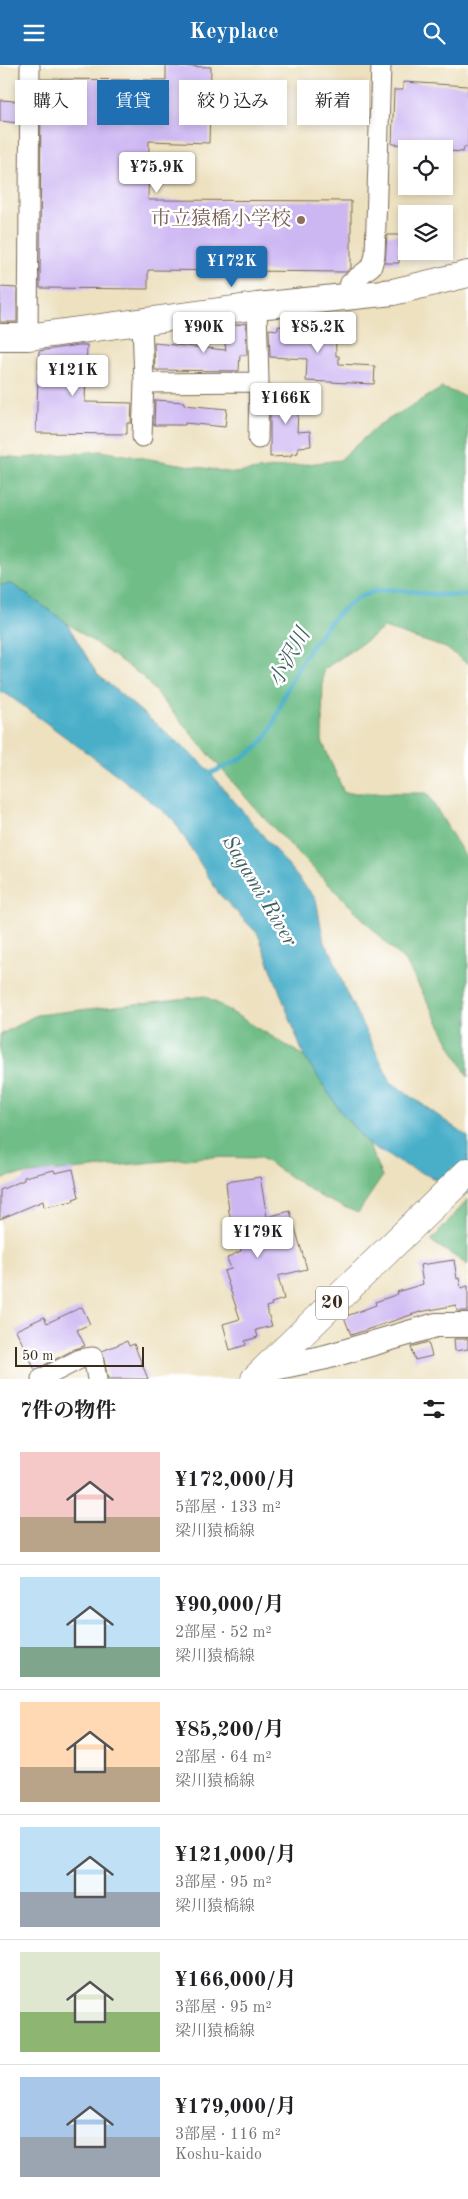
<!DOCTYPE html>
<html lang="ja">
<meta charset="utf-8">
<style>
:root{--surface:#fff;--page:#f2f2f2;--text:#202124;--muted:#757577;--line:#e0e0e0;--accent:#1f6fb2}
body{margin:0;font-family:"Old Standard TT","Noto Serif JP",serif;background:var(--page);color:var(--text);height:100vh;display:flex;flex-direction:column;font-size:19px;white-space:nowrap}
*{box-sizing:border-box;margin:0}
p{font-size:16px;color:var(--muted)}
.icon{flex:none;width:28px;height:28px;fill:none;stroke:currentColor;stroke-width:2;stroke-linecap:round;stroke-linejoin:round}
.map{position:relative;height:1314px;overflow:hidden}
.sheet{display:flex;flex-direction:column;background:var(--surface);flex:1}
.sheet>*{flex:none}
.banner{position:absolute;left:15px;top:15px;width:439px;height:45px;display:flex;gap:10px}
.tools{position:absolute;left:398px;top:75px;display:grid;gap:10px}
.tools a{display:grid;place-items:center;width:55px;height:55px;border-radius:0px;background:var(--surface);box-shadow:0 2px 8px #0003;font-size:25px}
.scale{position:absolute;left:15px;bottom:12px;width:129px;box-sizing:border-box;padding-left:5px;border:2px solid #3b2a1e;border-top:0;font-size:14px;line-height:18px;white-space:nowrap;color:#3b2a1e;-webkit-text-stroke:4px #fff;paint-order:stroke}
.price{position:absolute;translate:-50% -42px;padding:0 11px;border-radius:5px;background:#fff;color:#222;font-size:16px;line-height:32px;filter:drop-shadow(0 1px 2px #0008)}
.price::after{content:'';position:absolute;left:50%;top:30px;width:15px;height:11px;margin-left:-8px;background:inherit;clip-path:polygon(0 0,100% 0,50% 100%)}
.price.on{background:var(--accent);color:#fff}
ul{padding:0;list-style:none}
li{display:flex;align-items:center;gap:15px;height:125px;padding:0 20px}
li+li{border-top:1px solid var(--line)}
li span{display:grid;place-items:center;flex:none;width:140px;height:100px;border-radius:0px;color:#555}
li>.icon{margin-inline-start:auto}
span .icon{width:60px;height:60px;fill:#fffc;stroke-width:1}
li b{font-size:21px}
h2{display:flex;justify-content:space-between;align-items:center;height:60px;padding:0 20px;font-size:21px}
.chip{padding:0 18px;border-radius:0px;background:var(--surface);box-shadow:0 2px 8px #0003;font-size:18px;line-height:45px}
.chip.on{background:var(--accent);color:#fff}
header{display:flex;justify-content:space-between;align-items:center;height:65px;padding:0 20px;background:var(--accent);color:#fff;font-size:22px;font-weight:600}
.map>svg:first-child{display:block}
.forest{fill:#6fbd87;stroke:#557452}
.water{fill:#4aafc9;stroke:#426c74}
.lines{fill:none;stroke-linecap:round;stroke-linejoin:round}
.stream{stroke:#4aafc9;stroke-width:5}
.building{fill:#cdb7f3}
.minor-casing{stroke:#796a57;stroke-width:21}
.tertiary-casing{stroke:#796a57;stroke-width:26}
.secondary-casing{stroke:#796a57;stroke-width:28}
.trunk-casing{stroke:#796a57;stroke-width:29}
.minor{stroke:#fff;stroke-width:19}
.tertiary{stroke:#fff;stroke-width:24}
.secondary{stroke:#fff;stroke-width:26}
.trunk{stroke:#fff;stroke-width:28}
.education-dot{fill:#8d6e63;stroke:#fff;stroke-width:2}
.labels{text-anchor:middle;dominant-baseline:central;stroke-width:5;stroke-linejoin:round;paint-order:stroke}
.shield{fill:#fff;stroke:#766a62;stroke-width:1}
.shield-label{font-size:19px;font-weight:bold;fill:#3b2a1e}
.education-label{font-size:20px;fill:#785e54;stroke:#fff;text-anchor:end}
.water-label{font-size:21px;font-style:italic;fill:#415f62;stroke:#fff}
</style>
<header><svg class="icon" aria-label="menu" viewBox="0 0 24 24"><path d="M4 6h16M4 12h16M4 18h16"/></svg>Keyplace<svg class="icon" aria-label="search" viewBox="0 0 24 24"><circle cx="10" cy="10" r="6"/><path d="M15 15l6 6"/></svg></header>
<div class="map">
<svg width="468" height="1314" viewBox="0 0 468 1314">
<rect width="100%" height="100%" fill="#fff"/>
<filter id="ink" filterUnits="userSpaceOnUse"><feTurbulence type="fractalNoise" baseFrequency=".02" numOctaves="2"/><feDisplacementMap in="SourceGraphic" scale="10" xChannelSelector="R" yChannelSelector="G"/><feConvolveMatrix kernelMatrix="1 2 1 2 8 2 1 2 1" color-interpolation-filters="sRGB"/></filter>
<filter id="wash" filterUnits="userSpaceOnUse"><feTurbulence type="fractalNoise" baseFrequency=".0096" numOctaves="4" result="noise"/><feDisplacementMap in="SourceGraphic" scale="20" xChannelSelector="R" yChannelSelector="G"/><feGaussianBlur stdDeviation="1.12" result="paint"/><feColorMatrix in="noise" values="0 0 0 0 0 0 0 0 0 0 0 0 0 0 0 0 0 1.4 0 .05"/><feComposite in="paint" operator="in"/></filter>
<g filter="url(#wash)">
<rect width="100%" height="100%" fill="#ede1c0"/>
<!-- forest -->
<path class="forest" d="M442,323L468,332V599L446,583L384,563L323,605L322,676L344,728H427L468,796V1012L407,899L261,750L142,611L12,519L0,520V391L23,393L101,386L234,408L340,395L377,361Z
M205,931L304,991L341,1047L368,1079L382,1112L358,1148L323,1133L261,1093L205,1092L10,1111L0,1116V970L36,950Z
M468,1134V1200L431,1176Z"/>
<!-- water -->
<path class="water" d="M12,519L66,557L97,609L204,700L316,834L324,878L332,889L346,927L391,1017L468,1072V1129L407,1101L368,1079L341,1047L304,991L258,869L219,829L173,754L116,709L8,630L0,627V520Z"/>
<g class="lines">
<!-- stream -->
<path class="stream" d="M205,711C225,701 249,693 263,676C275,662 279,643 285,628C300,595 336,536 373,527C395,521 419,529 441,530C450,531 459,530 468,530"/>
</g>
<g id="blocks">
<!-- building -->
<path class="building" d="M166,1L211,2L209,78L149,76L148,135L351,136V203L346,207L148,205V224L40,223L41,14L166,15Z
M403,17L468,21V82H464L463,87L448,86V82L392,79L394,25H403Z
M0,35L18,36V58L0,56Z
M387,170H399V198H385Z
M0,222L17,223V257H0Z
M246,258L247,290H240L239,306L155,305L154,278L226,285L222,263Z
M312,259H335L336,291H339V299L375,301L374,319L306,316L307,294L270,292L269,264L278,265V261L312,263Z
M79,280H87L85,337L132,338L131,358H127V369L36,368L39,286Z
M270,326L299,328L297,367L310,366L311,381L298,382V388L291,389V391L270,392Z
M155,335L184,337V340L227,344L225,362L185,358V360H154Z
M73,1104L79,1132L73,1134L74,1136L44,1142L43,1136L0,1154V1125L24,1115V1112L54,1105L55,1108Z
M260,1112L267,1152L290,1146L307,1204L278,1211L284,1234L271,1238L272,1240L266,1242L272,1261L256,1265L258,1272L245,1276L246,1280L230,1285L223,1259L240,1254L224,1206L231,1204L227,1193L241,1186L229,1147L226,1117Z
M454,1195L457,1214L459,1213L461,1223L468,1221V1246H457L456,1240L420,1247L351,1270L344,1252L376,1240L375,1237L398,1229L397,1227L423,1219L420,1200Z
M82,1242L90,1259L77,1265L85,1281L75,1284L35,1305L16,1265L44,1252L47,1258Z
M454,1274H468V1284L455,1286Z
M127,1276L129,1281L134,1279L148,1314H108L102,1286Z
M428,1277L432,1291L415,1295L411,1282Z"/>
</g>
</g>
<g filter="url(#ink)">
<use href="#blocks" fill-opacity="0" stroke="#796a57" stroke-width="1"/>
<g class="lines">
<!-- minor casing -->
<g class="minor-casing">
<path id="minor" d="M346,233L350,218L372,201L375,190L381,0
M257,241L259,317L258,374
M28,272L30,0
M144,318L259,317
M142,372L144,318L142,256
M41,1314L80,1294L93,1292L97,1314"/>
</g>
<!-- tertiary casing -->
<g class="tertiary-casing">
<path id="tertiary" d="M265,1305L326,1292L436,1260H468"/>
</g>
<!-- secondary casing -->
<g class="secondary-casing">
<path id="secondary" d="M0,272H28L257,241L393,227L468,209"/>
</g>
<!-- trunk casing -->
<g class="trunk-casing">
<path id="trunk" d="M255,1314L468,1107"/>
</g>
<!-- minor -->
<use href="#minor" class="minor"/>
<!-- tertiary -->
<use href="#tertiary" class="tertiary"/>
<!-- secondary -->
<use href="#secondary" class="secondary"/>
<!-- trunk -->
<use href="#trunk" class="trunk"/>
</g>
</g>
<!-- markers -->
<circle class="education-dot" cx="301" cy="155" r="5"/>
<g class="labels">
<!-- shield labels -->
<rect class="shield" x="316" y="1221.5" width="32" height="33" rx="4"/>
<g class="shield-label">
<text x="332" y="1238">20</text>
</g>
<!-- education labels -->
<g class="education-label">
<text x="291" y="155">市立猿橋小学校</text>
</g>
<!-- water labels -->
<g class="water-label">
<text transform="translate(290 593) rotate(-61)">小沢川</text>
<text transform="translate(259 826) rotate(59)">Sagami River</text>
</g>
</g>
</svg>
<div class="tools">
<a><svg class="icon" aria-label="locate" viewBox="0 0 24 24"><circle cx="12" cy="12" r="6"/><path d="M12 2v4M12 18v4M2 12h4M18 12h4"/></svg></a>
<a><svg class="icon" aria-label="layers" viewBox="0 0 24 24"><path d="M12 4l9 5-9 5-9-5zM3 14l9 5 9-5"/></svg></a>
</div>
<div class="scale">50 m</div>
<b class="price" style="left:157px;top:129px">¥75.9K</b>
<b class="price on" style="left:232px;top:223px">¥172K</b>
<b class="price" style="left:204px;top:289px">¥90K</b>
<b class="price" style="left:318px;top:289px">¥85.2K</b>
<b class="price" style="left:73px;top:332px">¥121K</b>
<b class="price" style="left:286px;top:360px">¥166K</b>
<b class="price" style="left:258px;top:1194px">¥179K</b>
<div class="banner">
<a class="chip">購入</a>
<a class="chip on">賃貸</a>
<a class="chip">絞り込み</a>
<a class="chip">新着</a>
</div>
</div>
<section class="sheet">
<h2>7件の物件<svg class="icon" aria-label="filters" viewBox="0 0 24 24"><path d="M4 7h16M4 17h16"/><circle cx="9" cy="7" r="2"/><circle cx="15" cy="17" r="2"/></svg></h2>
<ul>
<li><span style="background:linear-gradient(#f6c9c9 65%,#b9a48a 0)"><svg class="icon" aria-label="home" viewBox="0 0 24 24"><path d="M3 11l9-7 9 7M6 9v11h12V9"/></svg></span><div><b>¥172,000/月</b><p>5部屋 · 133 m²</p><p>梁川猿橋線</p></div></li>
<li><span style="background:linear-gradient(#bfe0f5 70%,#7fa58c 0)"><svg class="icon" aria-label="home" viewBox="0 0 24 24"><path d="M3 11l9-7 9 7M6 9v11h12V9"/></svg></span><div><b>¥90,000/月</b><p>2部屋 · 52 m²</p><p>梁川猿橋線</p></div></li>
<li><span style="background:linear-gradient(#ffd9b3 65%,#b9a48a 0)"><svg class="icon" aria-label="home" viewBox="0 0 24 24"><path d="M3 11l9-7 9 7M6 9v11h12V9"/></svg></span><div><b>¥85,200/月</b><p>2部屋 · 64 m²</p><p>梁川猿橋線</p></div></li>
<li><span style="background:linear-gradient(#bfe0f5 65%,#9aa5b1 0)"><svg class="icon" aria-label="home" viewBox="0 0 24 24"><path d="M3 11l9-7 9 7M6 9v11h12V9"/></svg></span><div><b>¥121,000/月</b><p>3部屋 · 95 m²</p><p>梁川猿橋線</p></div></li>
<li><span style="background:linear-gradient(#dfe7d0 60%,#8fb573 0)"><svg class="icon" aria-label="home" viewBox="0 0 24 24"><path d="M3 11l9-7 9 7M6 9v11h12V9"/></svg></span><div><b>¥166,000/月</b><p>3部屋 · 95 m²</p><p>梁川猿橋線</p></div></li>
<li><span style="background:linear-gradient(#a9c7e8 60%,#9aa5b1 0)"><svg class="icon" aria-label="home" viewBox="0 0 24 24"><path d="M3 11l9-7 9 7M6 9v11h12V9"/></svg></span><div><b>¥179,000/月</b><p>3部屋 · 116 m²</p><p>Koshu-kaido</p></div></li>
</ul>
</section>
